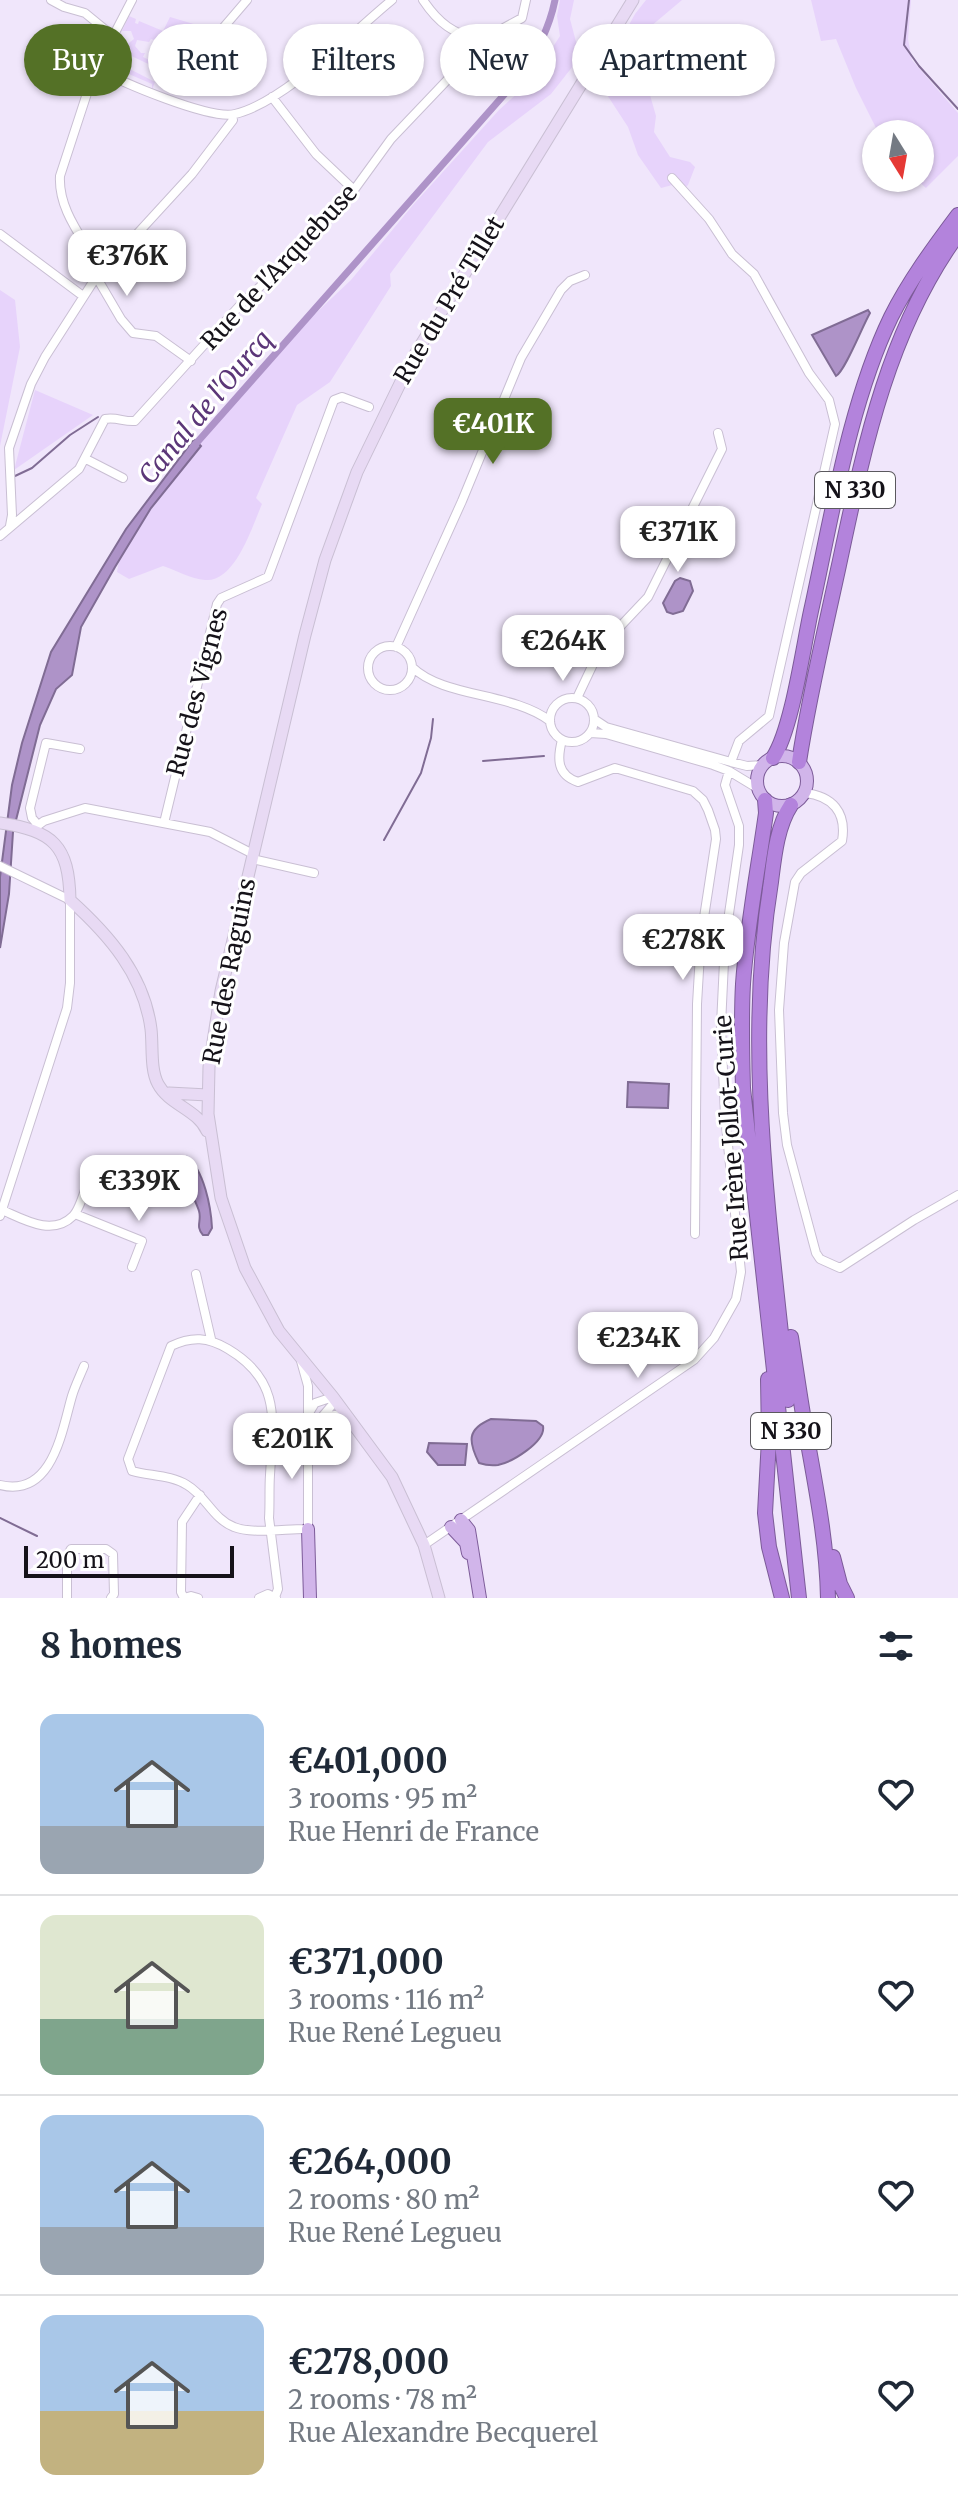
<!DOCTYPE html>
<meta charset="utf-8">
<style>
:root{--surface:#fff;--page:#f6f6f7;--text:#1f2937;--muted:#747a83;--line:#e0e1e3;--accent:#547126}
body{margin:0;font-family:Merriweather,serif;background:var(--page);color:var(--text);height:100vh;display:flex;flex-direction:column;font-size:30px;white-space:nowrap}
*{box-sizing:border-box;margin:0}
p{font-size:26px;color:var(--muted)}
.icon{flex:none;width:44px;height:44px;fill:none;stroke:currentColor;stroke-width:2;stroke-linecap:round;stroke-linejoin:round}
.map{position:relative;height:1598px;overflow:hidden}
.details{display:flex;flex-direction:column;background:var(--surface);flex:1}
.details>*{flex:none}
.top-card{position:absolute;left:24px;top:24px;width:910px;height:72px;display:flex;gap:16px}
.needle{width:52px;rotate:169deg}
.tools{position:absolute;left:862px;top:120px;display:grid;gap:16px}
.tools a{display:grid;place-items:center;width:72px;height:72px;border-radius:50%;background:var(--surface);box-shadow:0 2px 6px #0004;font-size:40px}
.scale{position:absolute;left:24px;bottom:20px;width:210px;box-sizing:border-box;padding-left:8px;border:4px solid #151219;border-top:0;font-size:22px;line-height:28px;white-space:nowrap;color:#151219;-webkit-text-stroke:6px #fff;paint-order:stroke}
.price{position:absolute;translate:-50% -68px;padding:0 18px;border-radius:16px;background:#fff;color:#222;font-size:26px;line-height:52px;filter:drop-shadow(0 2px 4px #0008)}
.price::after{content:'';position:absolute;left:50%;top:48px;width:24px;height:18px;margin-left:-12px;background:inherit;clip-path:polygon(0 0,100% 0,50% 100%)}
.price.on{background:var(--accent);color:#fff}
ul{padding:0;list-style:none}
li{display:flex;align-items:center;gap:24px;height:200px;padding:0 40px}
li+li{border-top:2px solid var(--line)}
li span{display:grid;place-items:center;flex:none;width:224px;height:160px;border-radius:16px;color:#555}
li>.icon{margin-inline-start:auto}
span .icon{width:96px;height:96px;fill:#fffc;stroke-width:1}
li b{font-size:34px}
h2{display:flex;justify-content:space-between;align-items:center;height:96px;padding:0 40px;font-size:34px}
.chip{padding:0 28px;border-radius:36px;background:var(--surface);box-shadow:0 2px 6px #0004;font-size:28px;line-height:72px}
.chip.on{background:var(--accent);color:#fff}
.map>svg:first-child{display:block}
.green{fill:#e7d3fb}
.water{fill:#ae93c8;stroke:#806c94;stroke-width:2}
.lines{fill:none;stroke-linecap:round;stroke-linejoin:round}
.stream{stroke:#806c94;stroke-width:2}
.canal{stroke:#ae93c8;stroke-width:7}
.street-casing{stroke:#c9bfd3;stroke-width:10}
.secondary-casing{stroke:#c9bfd3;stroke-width:13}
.primary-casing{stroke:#7c5b98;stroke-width:14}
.highway-casing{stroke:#7c5b98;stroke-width:16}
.street{stroke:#fff;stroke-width:8}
.secondary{stroke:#e8daf4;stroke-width:11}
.primary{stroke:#d1b5ea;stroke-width:12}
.highway{stroke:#b383dc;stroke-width:14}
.labels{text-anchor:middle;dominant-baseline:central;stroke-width:6;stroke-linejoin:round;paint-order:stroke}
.shield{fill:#fff;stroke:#5b595e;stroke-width:2}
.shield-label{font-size:22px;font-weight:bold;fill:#151219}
.street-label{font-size:24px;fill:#151219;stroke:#fff}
.water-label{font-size:26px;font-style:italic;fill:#5b3678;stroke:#fff}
</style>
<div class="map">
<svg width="958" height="1598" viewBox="0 0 958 1598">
<rect width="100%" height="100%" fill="#f0e6fb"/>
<!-- green -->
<path class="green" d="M560,0H574L570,19L580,57L551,94L488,142L390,274L391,286L330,382L297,405L256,498L262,504C252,527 235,583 205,580C191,579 176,570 163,566L129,579L117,572L121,549L178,469L264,362L351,280L413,205L499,110L531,81L560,36L557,16Z
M646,0H682L644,32L659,75L650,95L656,116L654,132L670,157L690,162L695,167L688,185L684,189L680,183L661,188L638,155L628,127L598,81L635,14Z
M811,0H911L908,39L912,60L958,113V156L926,188L915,178H920V134H879L856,88L836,39L821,41Z
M129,16L136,19L135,23L138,24L139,21L163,31L170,17L214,30L215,33L196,50L180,58L177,50L186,47L185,43L176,47L172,44L169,50L156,45L157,41L151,39L149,42L137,40L135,46L141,53H145L143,57L162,66L157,75L159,69L125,53V46L134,39L131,31H122Z
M117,49L124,55L120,64L155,82L152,90V84L115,68Z
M0,290L15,300L20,347L0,446Z
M35,390L93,415L14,470Z"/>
<!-- water -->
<path class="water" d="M868,310L870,313C862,327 845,371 836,376L812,335Z
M194,439L201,446L151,508L115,567L81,627L72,675L56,689L40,725L13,832L9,894L0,948V877L12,785L22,743L51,652L126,529Z
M680,578L690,581L693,591L683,611L673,614L667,612L663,603L675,581Z
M628,1082L669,1084L668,1108L627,1107Z
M187,1157C204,1170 211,1207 212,1228L208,1235H203C195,1226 202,1221 199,1211C194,1195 177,1172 187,1157Z
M491,1419L536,1421L543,1426C546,1442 512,1462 498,1465C491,1466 485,1465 479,1463C468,1441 467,1429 491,1419Z
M429,1443L467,1444L465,1465H438L427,1452Z"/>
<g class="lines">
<!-- stream -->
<path class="stream" d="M909,0L904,45L919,66L958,109
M15,476L32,468L70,435L98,417
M483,761L544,756
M384,840L421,773L431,738L433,719
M0,1518L37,1536"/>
<!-- canal -->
<path class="canal" d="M193,447L517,80C535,56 549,30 555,0"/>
<!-- street casing -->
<g class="street-casing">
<path id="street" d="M51,0L64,7L85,13L113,36
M423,0C439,24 453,33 480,41
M217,35L247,0
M97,68C120,82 210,120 235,114C283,103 353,32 392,0
M272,97L316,154L354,190
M672,178L709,219L732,254L754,274L809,373L829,400L835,424L769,716L739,741L731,762
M0,234L83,296
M97,278L98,266C83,238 58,210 60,176L93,75L132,0
M97,278L121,319L133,333L156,336L191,361
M86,459L123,478
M10,526L12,515L9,448L31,384L45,357L93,282L192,174L233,120L232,115
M0,536L79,469L105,419C117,417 124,422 135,421L242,303L308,243L354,190L391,139L471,55L480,41L522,18L526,0
M368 668a22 22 0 1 1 44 0a22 22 0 1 1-44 0Z
M396,647L462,501L521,358L561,290L570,281L585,275
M412,667C444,698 512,692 550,721
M550 720a22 22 0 1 1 44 0a22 22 0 1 1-44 0Z
M577,698L595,660L613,634L648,597L722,449L718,433
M594,719L606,727L731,762L747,766L763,765
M590,733L606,734L713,765L729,771L757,788
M562,740C557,759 557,775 578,782L615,768L693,791L703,800L708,810L715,830L716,839L701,937L697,1004L695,1234
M805,793C832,796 847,812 842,841L801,873L795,882L784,943L779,1010L783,1113L787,1145L816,1253L820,1259L840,1268L914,1220L958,1195
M164,823L217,604L221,598L268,577L334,400L342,397L369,407
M38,825L32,818L30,808L46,743L80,749
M33,829L44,821L85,808L210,832L253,854
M252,859L314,873
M0,866L70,900V983L67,1008L0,1216
M2,1210C23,1219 52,1237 73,1216C80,1209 84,1192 88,1181L97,1177L150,1197
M75,1214L142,1241L132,1267
M196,1274L211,1339
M309,1413L315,1403L333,1397
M323,1417L335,1415L349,1421
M309,1432L332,1405L333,1398
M0,1485C53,1498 62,1430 72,1396C75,1386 80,1376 84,1366
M424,1545L694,1360L714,1338L736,1299L741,1272L725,1116L721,1025L725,941L739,845V826L725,785L729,771
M275,1597L278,1589L269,1518C270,1504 269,1489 270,1475C273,1421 282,1381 228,1349C208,1337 192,1336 171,1346L128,1459L132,1471C150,1476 171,1475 187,1485C206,1496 213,1519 234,1527C250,1534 285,1529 304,1529H308V1386L301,1361
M67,1598V1556L71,1549H106L113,1554L114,1594L111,1598
M184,1598L181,1592L182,1522L200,1495
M184,1598L191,1596L198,1598
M259,1598L268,1594L276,1598"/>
</g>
<!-- secondary casing -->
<g class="secondary-casing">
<path id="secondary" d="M0,823C53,831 69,845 70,900C109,935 144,975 151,1029C153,1046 150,1069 158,1084C169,1105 197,1109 207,1131
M169,1093L208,1095
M439,1598L424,1545L392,1477L333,1397L279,1331L245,1268L221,1198L208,1114L209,1067L221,991L305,635L325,560L357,472L411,361L633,0"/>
</g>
<!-- primary casing -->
<g class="primary-casing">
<path id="primary" d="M757 781a25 25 0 1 1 50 0a25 25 0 1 1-50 0Z
M461,1520L469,1530L480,1598
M451,1527L466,1543L468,1553
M308,1529L310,1598"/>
</g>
<!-- highway casing -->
<g class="highway-casing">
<path id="highway" d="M773,758C792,729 803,648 811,611C832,516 849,404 891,317C909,281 934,247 958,215
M799,762C809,696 825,630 839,565C864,448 887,332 958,234
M765,800L766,813C758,870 747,926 743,984C741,1019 742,1053 743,1088L799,1598
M791,1337C797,1375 802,1412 809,1449C818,1499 827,1547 828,1598
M768,1379L769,1439L765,1513L769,1547L782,1598
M788,1400C771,1228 743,1053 771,882C774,858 777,826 791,805
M833,1557L840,1584L847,1598"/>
</g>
<!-- street -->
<use href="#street" class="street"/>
<!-- secondary -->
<use href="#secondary" class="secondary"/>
<!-- primary -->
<use href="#primary" class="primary"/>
<!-- highway -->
<use href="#highway" class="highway"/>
</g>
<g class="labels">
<!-- shield labels -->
<g class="shield">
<rect x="815" y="472" width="80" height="36" rx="6"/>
<rect x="751" y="1413" width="80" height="36" rx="6"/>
</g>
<g class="shield-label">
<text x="855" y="490">N 330</text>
<text x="791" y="1431">N 330</text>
</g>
<!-- street labels -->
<g class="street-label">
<text transform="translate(279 267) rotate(-47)">Rue de l'Arquebuse</text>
<text transform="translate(449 300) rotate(-59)">Rue du Pré Tillet</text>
<text transform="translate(197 692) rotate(-75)">Rue des Vignes</text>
<text transform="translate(229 971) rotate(-79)">Rue des Raguins</text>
<text transform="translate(731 1138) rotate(-94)">Rue Irène Jollot-Curie</text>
</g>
<!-- water labels -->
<g class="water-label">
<text transform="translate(205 407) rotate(-50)">Canal de l'Ourcq</text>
</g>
</g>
</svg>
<div class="tools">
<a><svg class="needle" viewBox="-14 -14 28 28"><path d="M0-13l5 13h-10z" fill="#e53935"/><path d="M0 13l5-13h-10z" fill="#747a83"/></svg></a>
</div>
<div class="scale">200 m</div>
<b class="price" style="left:127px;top:298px">€376K</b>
<b class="price on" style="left:493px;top:466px">€401K</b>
<b class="price" style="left:678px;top:574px">€371K</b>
<b class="price" style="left:563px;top:683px">€264K</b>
<b class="price" style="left:683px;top:982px">€278K</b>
<b class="price" style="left:139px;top:1223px">€339K</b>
<b class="price" style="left:638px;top:1380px">€234K</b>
<b class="price" style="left:292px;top:1481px">€201K</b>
<div class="top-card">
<a class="chip on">Buy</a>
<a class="chip">Rent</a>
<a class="chip">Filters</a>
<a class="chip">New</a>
<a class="chip">Apartment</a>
</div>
</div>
<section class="details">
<h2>8 homes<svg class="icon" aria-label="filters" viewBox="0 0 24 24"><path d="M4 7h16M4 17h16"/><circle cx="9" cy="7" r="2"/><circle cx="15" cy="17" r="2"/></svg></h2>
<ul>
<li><span style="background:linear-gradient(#a9c7e8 70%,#9aa5b1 0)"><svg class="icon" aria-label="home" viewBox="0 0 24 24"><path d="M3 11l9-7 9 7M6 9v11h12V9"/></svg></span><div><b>€401,000</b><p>3 rooms · 95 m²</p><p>Rue Henri de France</p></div><svg class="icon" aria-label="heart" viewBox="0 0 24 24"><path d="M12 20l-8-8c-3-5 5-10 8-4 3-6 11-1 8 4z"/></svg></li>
<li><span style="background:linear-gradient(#dfe7d0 65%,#7fa58c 0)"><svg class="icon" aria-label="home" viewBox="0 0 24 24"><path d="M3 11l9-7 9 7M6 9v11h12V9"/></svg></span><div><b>€371,000</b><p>3 rooms · 116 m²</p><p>Rue René Legueu</p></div><svg class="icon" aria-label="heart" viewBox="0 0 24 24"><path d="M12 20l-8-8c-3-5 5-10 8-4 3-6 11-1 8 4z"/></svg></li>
<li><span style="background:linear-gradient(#a9c7e8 70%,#9aa5b1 0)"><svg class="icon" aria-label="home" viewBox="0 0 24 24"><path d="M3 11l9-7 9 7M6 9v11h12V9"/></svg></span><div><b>€264,000</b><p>2 rooms · 80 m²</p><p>Rue René Legueu</p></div><svg class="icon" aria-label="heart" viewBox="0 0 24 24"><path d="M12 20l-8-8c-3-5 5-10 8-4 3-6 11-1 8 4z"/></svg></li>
<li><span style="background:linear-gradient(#a9c7e8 60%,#c2b280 0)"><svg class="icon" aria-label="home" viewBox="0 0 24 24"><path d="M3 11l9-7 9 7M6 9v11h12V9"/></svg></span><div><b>€278,000</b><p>2 rooms · 78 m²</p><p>Rue Alexandre Becquerel</p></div><svg class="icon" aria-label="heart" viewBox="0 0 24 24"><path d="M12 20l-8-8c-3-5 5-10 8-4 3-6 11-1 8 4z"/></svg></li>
</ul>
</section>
